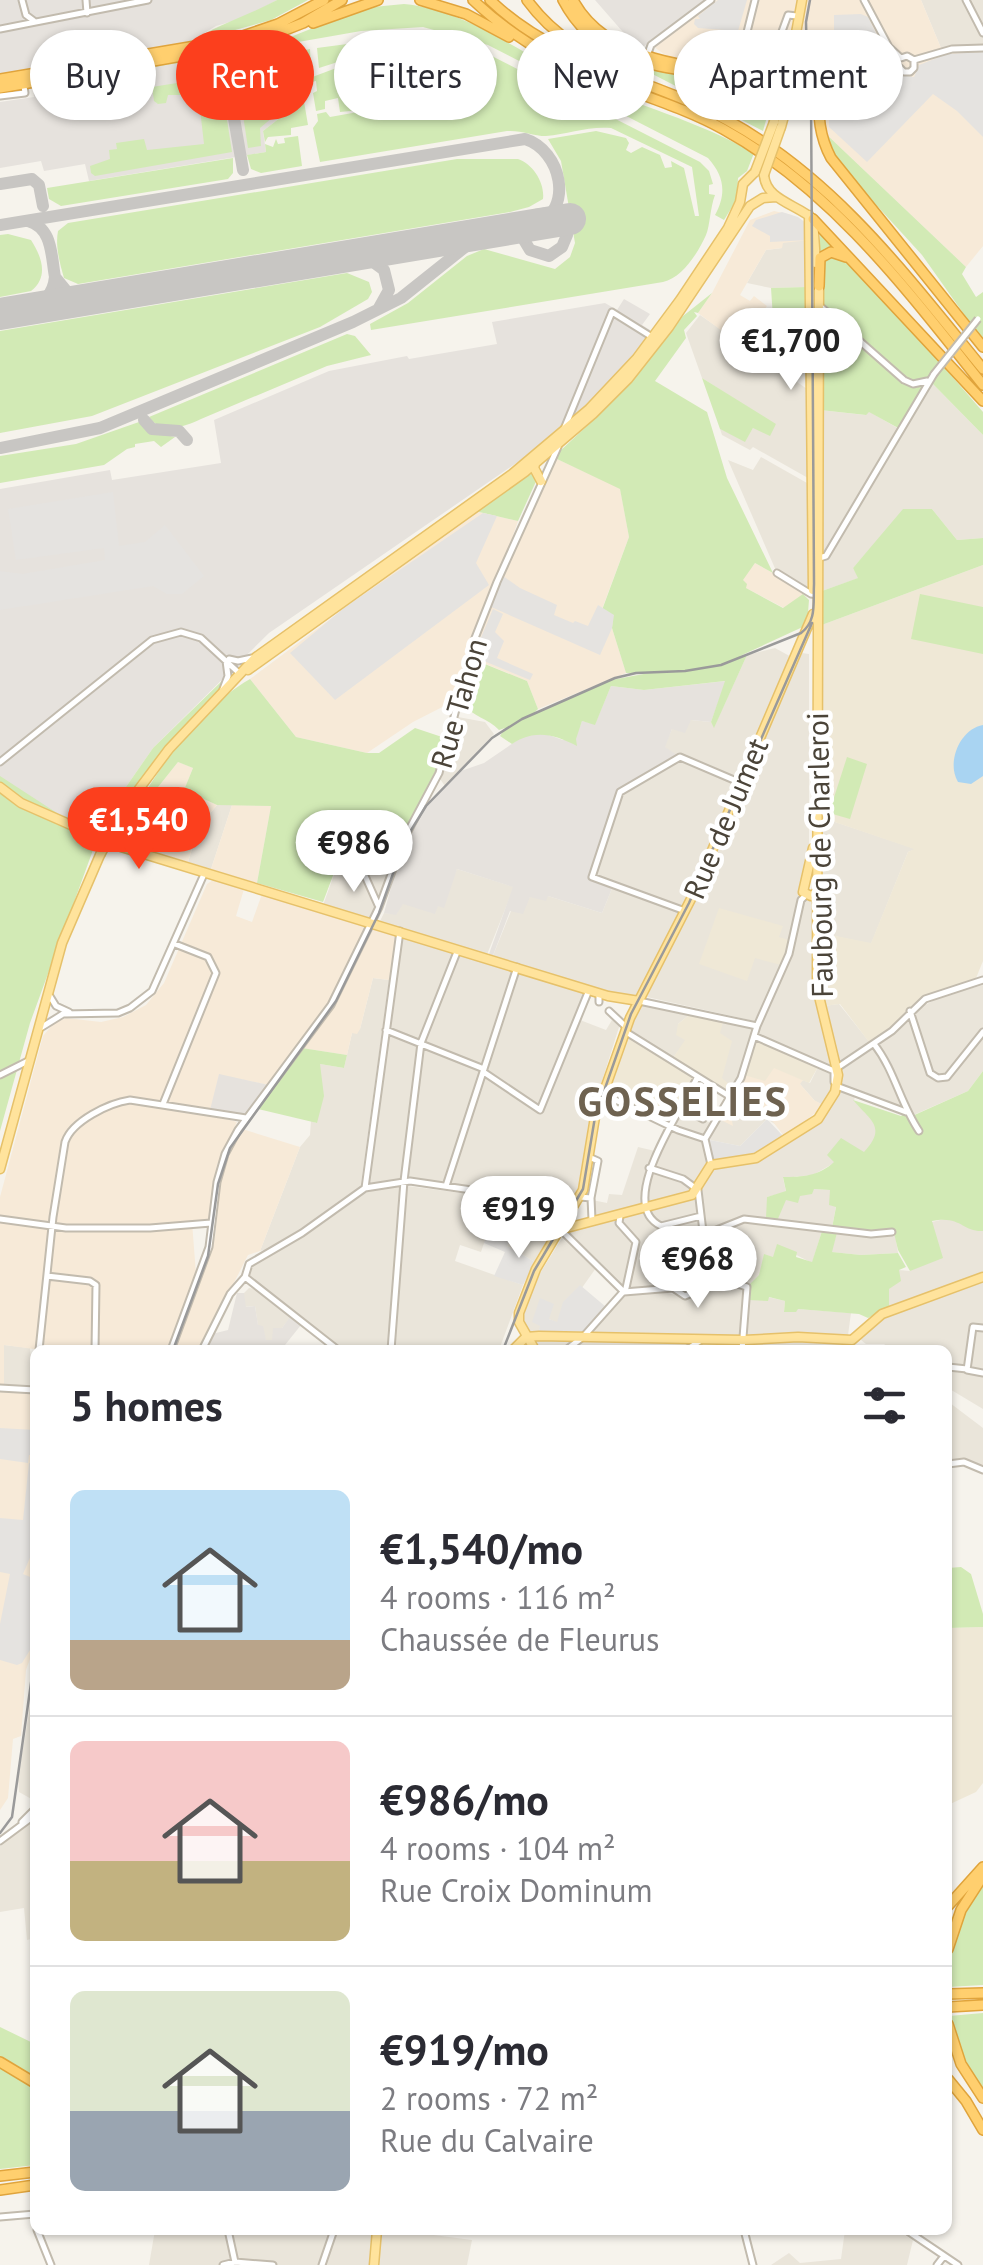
<!DOCTYPE html>
<meta charset="utf-8">
<style>
:root{--surface:#fff;--page:#f7f7f7;--text:#2b2b33;--muted:#7c7c81;--line:#e1e1e2;--accent:#fc3f1d}
body{margin:0;font-family:"PT Sans",sans-serif;background:var(--page);color:var(--text);height:100vh;display:flex;flex-direction:column;font-size:38px;white-space:nowrap}
*{box-sizing:border-box;margin:0}
p{font-size:32px;color:var(--muted)}
.icon{flex:none;width:55px;height:55px;fill:none;stroke:currentColor;stroke-width:2;stroke-linecap:round;stroke-linejoin:round}
.map{position:relative;flex:1;overflow:hidden}
.sheet{position:absolute;left:30px;top:1345px;width:922px;height:890px;display:flex;flex-direction:column;background:var(--surface);border-radius:15px;box-shadow:0 2px 8px #0004}
.sheet>*{flex:none}
.banner{position:absolute;left:30px;top:30px;width:925px;height:90px;display:flex;gap:20px}
.price{position:absolute;translate:-50% -85px;padding:0 22px;border-radius:35px;background:#fff;color:#222;font-size:32px;line-height:65px;filter:drop-shadow(0 2px 5px #0008)}
.price::after{content:'';position:absolute;left:50%;top:60px;width:30px;height:22px;margin-left:-15px;background:inherit;clip-path:polygon(0 0,100% 0,50% 100%)}
.price.selected{background:var(--accent);color:#fff}
ul{padding:0;list-style:none}
li{display:flex;align-items:center;gap:30px;height:250px;padding:0 40px}
li+li{border-top:2px solid var(--line)}
li span{display:grid;place-items:center;flex:none;width:280px;height:200px;border-radius:15px;color:#555}
li>.icon{margin-inline-start:auto}
span .icon{width:120px;height:120px;fill:#fffc;stroke-width:1}
li b{font-size:42px}
h2{display:flex;justify-content:space-between;align-items:center;height:120px;padding:0 40px;font-size:42px}
.chip{padding:0 35px;border-radius:45px;background:var(--surface);box-shadow:0 2px 8px #0004;font-size:35px;line-height:90px}
.chip.selected{background:var(--accent);color:#fff}
.map>svg:first-child{display:block}
.residential{fill:#eae5da}
.commercial{fill:#f7ead8}
.industrial{fill:#e6e2dd}
.education{fill:#efe8d6}
.green{fill:#d2eab5}
.parking{fill:#e5e3e0}
.water{fill:#a9d4f2}
.lines{fill:none;stroke-linecap:round;stroke-linejoin:round}
.taxiway{stroke:#c8c6c3;stroke-width:12}
.runway{stroke:#c8c6c3;stroke-width:32}
.minor-casing{stroke:#c2bbae;stroke-width:9}
.major-casing{stroke:#e6c16a;stroke-width:11}
.highway-casing{stroke:#e0a43c;stroke-width:12}
.minor{stroke:#fff;stroke-width:5}
.major{stroke:#ffe39c;stroke-width:8}
.highway{stroke:#ffcf6e;stroke-width:9}
.tram{stroke:#9a9a9a;stroke-width:2.5}
.minor-bridge-casing{stroke:#c2bbae;stroke-width:9;stroke-linecap:butt}
.major-bridge-casing{stroke:#e6c16a;stroke-width:11;stroke-linecap:butt}
.minor-bridge{stroke:#fff;stroke-width:5}
.major-bridge{stroke:#ffe39c;stroke-width:8}
.labels{text-anchor:middle;dominant-baseline:central;stroke-width:9;stroke-linejoin:round;paint-order:stroke}
.street-label{font-size:30px;fill:#4b4439;stroke:#fff}
.district-label{font-size:40px;font-weight:bold;letter-spacing:2.5px;fill:#6e6250;stroke:#fff}
</style>
<div class="map">
<svg width="983" height="2265" viewBox="0 0 983 2265">
<rect width="100%" height="100%" fill="#f6f3ec"/>
<!-- residential -->
<path class="residential" d="M921,0H983V45L941,48Z
M790,240H807V287L771,288L747,283L766,250L782,248V243Z
M700,315L810,391L811,594L777,573L728,460L753,470L761,457L807,483L808,478L753,447L750,450L722,435L720,429L745,441L753,428L776,425L702,378L686,333Z
M930,381L983,435V538L957,540L932,509L868,551L853,568L859,578L822,591V559H818L820,410L865,415L868,411L901,430Z
M775,648L795,659L684,907L594,876L622,795L681,758L664,747L672,729L691,720L711,722L714,727L747,655Z
M802,653L809,654V844L789,940L770,996L754,1021L647,997Z
M458,717L485,722L494,734L445,786L440,779Z
M217,805H232L211,869L188,862L199,827Z
M817,816L916,849L908,852L871,944L816,932L815,968L834,1069V1085L825,1106L815,1101L799,1083L803,1080L810,1083L818,1067L824,1069L754,1036L739,1081L729,1093L732,1086L721,1079L719,1033L723,1022L755,1029V1034L771,1005L794,947L801,900L808,898L815,903Z
M348,836L394,852L370,926L322,908Z
M457,869L514,887L486,957L592,995L580,1020L606,1030L612,1020L620,1024L588,1125L580,1190L559,1228L567,1231L614,1219L592,1223V1200L607,1203L609,1194L622,1195L638,1147L655,1151L652,1161L682,1108L712,1124L705,1141L712,1165L757,1159L823,1117L838,1088L855,1096L854,1101L876,1123L919,1133L834,1163L813,1175L783,1178L786,1192L767,1197L786,1200L813,1189L831,1190L836,1206L832,1228L764,1223L822,1231L812,1263L777,1245L768,1297L785,1301L784,1311L797,1309L851,1313L846,1350H536L532,1339L578,1338L575,1341L624,1294L668,1293L685,1298L683,1280L669,1290H630L621,1286L552,1223L482,1192L404,1181L392,1350H338L248,1278L249,1264L270,1249L260,1251L300,1147L310,1135L311,1121L316,1123L320,1064L344,1068L352,1033L360,1029L373,978L389,980L360,1191L365,1188L400,932L378,925L384,913L396,914L403,903L434,913Z
M613,886L682,913L637,998L606,993L492,958L511,911L530,897L548,896L602,913Z
M983,985V1071L968,1091L909,1117L839,1086L823,1006L839,1004L871,1044L916,1010L940,997Z
M644,1002L689,1015L678,1024L686,1040L673,1058L626,1031L638,1003Z
M744,1101L762,1108L778,1126L767,1119L740,1146L710,1140L719,1119L731,1116Z
M407,1186L484,1196L554,1229L535,1262L507,1246L510,1239L484,1243L481,1252L460,1245L455,1261L523,1285L499,1350H394Z
M948,1218L983,1231V1409L948,1388V1350H892L884,1344H866L861,1340L863,1334L889,1311V1289L899,1270L910,1271L932,1222Z
M889,1232L895,1233L898,1253L861,1255L831,1252L837,1233Z
M562,1238L596,1268L557,1323L549,1319L537,1323L541,1326L539,1331L530,1332L521,1319L537,1278Z
M249,1288L256,1289L292,1315L273,1340H266L258,1326L255,1306L244,1307V1293Z
M4,1345L30,1348L33,1390L4,1388Z
M950,1403L983,1428V1468L948,1463Z
M35,1677V1801L19,1792L18,1778Z
M35,1818V1938L27,1940L24,1908L0,1912V1846Z
M155,2230H396L472,2240L467,2265H149Z
M845,2230H896L913,2240L907,2265H771L789,2253L800,2263L841,2259Z"/>
<!-- commercial -->
<path class="commercial" d="M717,0H921L941,48L983,45V246L966,267L825,133L771,71L674,61L651,45Z
M774,211L792,215L809,240L783,243L782,248L766,250L740,295L750,301L754,296L767,306L757,319L760,322L756,327L760,329L746,349L698,313L712,293L750,220Z
M557,459L620,488L629,537L602,609L614,615L612,628L626,673L538,709L527,681L471,658L456,700L413,722L367,753L296,737L250,679L475,511L518,521L499,576L524,520Z
M755,563L807,592L784,608L746,588L742,580Z
M178,762L193,768L184,790L217,805L199,827L188,862L124,843L143,806Z
M232,805L271,806L257,883L211,869Z
M213,880L244,889L236,916L252,922L262,894L366,924L331,998L269,1085L219,1075L210,1114L237,1122L217,1165L210,1219L192,1222L196,1274L167,1350H41L4,1345V1385L0,1388V1197L43,1036L53,1024L66,1018L101,1022L123,1017L146,1005L164,983L207,884Z
M371,928L398,934L389,980L373,978L360,1029L357,1034L352,1033L347,1055L302,1048L342,987Z
M774,1067L803,1080L800,1084L814,1100L825,1106L784,1136L762,1108L745,1101L731,1116L733,1126L719,1119L744,1075L765,1078Z
M239,1128L300,1147L260,1251L248,1255L200,1350H175L215,1237L222,1164Z
M0,1390L35,1393V1645L26,1670L21,1736L13,1739L8,1798L0,1810Z"/>
<!-- industrial -->
<path class="industrial" d="M0,0H277L244,18L216,26L188,43L0,74Z
M595,0H705L643,47H636Z
M289,44L299,103L263,131L266,152L89,181L85,164L44,171L41,161L0,168V102L34,97L33,87Z
M624,299L650,314L642,325L650,330L644,342L606,386L541,446L269,633L153,748L94,833L22,798L0,781V489L110,470L112,480L221,463L214,420L329,371L407,356L409,359L497,344L492,322L605,303L617,310Z
M726,681L711,722L691,720L685,733L672,729L665,747L680,757L618,796L589,873L591,879L613,886L602,913L548,896L546,901L530,897L523,914L510,911L492,958L489,954L513,887L457,869L444,908L438,906L435,914L403,904L396,915L384,913L404,840L425,807L458,772L484,763L522,737L543,733L563,740L575,739L582,721L595,724L611,686L644,690Z
M219,1074L269,1085L245,1117L210,1110Z
M237,1293H244L246,1307L255,1306L258,1325L263,1326L266,1340H272L273,1328H282L290,1317L301,1325L281,1350H202L212,1334L228,1330Z"/>
<!-- education -->
<path class="education" d="M983,565V961L974,983L944,989L915,1003L875,1042H869L840,1004L823,1006L816,932L871,943L908,852L914,849L817,816L819,626Z
M719,908L783,926L779,937L789,940L781,965L755,958L747,981L699,964Z
M689,1015L723,1022L720,1033L732,1041L722,1078L732,1087L729,1093L695,1075L673,1058L685,1040L676,1035L678,1024Z
M627,1035L697,1078L671,1125L607,1094Z
M755,1037L818,1067L809,1083L774,1068L765,1081L744,1075Z
M948,1624L949,1628L983,1627V1783L976,1792L948,1805Z"/>
<!-- green -->
<path class="green" d="M277,0H308L271,20L188,43C217,25 247,16 277,0Z
M404,4C469,10 519,54 578,80C637,105 698,121 754,153L747,171L738,178L737,199L724,220L715,215C727,193 724,176 708,158L488,45L423,27L361,31L34,88L246,50L293,36L363,8Z
M415,35L456,41L482,51L700,162L709,171L713,184L709,185V194L715,195C710,208 710,226 706,235C698,253 682,278 663,282L371,330L370,324L408,303L467,256L484,249L555,269L570,257L575,243L561,161L548,139L596,131L626,138L629,143L626,150L631,153L642,147L660,155L665,168L672,167L671,161L684,168L695,216H699L692,167L611,128C588,126 568,134 546,136C533,136 521,130 507,131L320,162L313,128L318,121L317,114L326,112L330,117L358,112L421,111L422,104L340,112L338,98L325,101V109L316,111L313,93L317,91L316,81L307,83L305,90L307,79L355,61L353,51L348,52L347,59L319,68L317,48Z
M310,49L311,69L301,84L308,125L291,128V135L268,137L265,142L263,131L299,103L290,53Z
M633,64L758,86L771,103L763,131Z
M277,67L281,103L285,107L260,128L261,146L248,148L241,102L268,95V90L243,95L236,87L224,89L223,96L214,98L212,91L195,93L192,88L181,90L182,95H168L166,103L158,104L154,101L152,87Z
M221,104L225,107L232,152L95,176L91,173L90,166L110,159L109,150L117,149L116,143L144,139L147,150L204,144L200,109Z
M825,133L966,267L962,274L976,297L983,292V341L922,255L826,150Z
M298,136L302,166L261,173L251,169L247,155L266,152L265,144L273,147L276,139L278,144L285,143L284,138Z
M233,158V173L228,179L61,206L49,199L47,188Z
M457,159H518C533,164 545,183 543,199L529,207L510,212L78,284L64,278C60,264 55,246 58,231L68,223Z
M820,228L941,359L928,378L913,384L820,306Z
M8,234L31,240C42,257 49,277 31,291L0,297V235Z
M347,273L369,282L372,292L368,299L320,327L92,416L0,433V331Z
M807,287L806,352L766,331L773,318L771,288Z
M712,293L698,313L694,312L697,316L684,330L686,338L655,381L707,412L727,478L773,573L755,563L743,580L747,584L746,588L783,608L803,594L809,600L807,625L740,656L747,655L714,728L711,722L725,681L644,690L611,686L595,725L582,721L576,739L577,746C554,734 534,729 512,744L500,736L505,728L499,730C488,718 473,717 463,704L475,660L527,681L538,709L534,713L611,680L649,673H626L612,628L613,615L602,610L629,537L620,489L557,459L559,452L602,412L683,316Z
M819,312L892,373L916,388L927,382L900,429L869,412L866,415L820,410Z
M347,334L355,336L371,355L327,366L201,419C187,426 161,435 149,417Z
M943,366L983,412V435L930,381Z
M702,378L776,424L770,436L753,428L745,442L720,429Z
M139,422L147,431L175,437L161,447L154,441L135,444V447L127,449L104,465L0,483V456L76,444Z
M531,474L538,477L518,521L475,511Z
M903,509H932L957,540L983,538V565L819,626L817,624L822,591L858,578L853,568Z
M920,594L983,607V654L911,639Z
M225,678L226,682C178,730 137,778 102,837L94,833L153,748Z
M250,679L296,737L367,753H379L415,728L445,738L441,760L394,852L348,836L323,902L257,883L271,806L217,805L184,790L193,768L178,762L143,806L124,843L117,840C150,782 191,713 250,679Z
M847,757L867,764L850,819L829,813Z
M0,776L97,839L30,1023L0,1131Z
M302,1048L347,1055L344,1068L320,1064L324,1096L317,1123L258,1109Z
M983,1071V1231C962,1232 961,1215 932,1221L943,1258L910,1271L898,1250L894,1233L832,1228L836,1207L829,1205L830,1190L814,1189L812,1194L800,1196L798,1203L786,1200L777,1221L766,1218L767,1197L786,1191L783,1177C802,1177 819,1176 834,1162L827,1155L841,1138L864,1152C887,1127 871,1121 853,1100L901,1116L906,1112L910,1117L968,1091Z
M822,1231L837,1233L832,1252L861,1255L898,1253L906,1267L899,1270L901,1281L889,1289V1307L868,1318L859,1314L798,1309L796,1312H784L785,1301L769,1297L768,1301L748,1300L747,1287L759,1275L764,1254L773,1257L777,1244L797,1252L796,1257L812,1262Z
M961,1567L971,1574L983,1614V1627L948,1628V1568Z
M983,1881V1985L948,1987C947,1947 962,1914 983,1881Z
M983,2013V2091L965,2062L949,2016Z
M0,2027L35,2044V2082L0,2060Z
M0,2064L35,2086V2165L0,2169Z"/>
<!-- parking -->
<path class="parking" d="M718,0H747L738,31L698,28L694,24L695,19H700L698,16Z
M861,14L868,17L881,43L882,71L861,80L841,81L834,75V15Z
M983,52V137L957,111L933,94L867,162L829,127V114L850,113V93L864,85L896,74L914,77L919,65L947,54Z
M782,212L798,217L806,223L809,240L770,242V236L752,226L756,220Z
M113,492L119,546L145,542L165,525L204,576L182,594H167L153,586L0,610V571L22,574L105,560L104,548L16,560L8,509Z
M483,513L497,516L476,563L489,585L335,700L290,653L344,608Z
M503,576L520,588L557,605L554,615L573,623L575,621L588,626L598,605L614,615L612,628L600,655L489,606Z
M493,609L503,614L495,632L504,641L497,658L533,674L530,680L479,659L474,654Z
M821,1112L819,1117L762,1153L713,1163L710,1140L740,1146L767,1119L783,1136Z
M490,1230L510,1239L507,1246L535,1262L523,1285L494,1276L505,1252L484,1243Z
M580,1285L606,1307L584,1332L539,1331L540,1326L532,1322L540,1298L554,1304L549,1319L557,1322L563,1302Z
M0,1428L35,1430V1455H29L28,1463L0,1459Z
M29,1463L35,1464V1546L23,1574L35,1579V1642L22,1663L17,1665L0,1660V1624L10,1574L0,1572V1518L23,1520Z"/>
<!-- water -->
<path class="water" d="M983,725V776L971,784L958,782C946,762 960,729 983,725Z"/>
<g class="lines">
<!-- taxiway -->
<path class="taxiway" d="M231,101L243,170
M0,184L32,179L39,185L43,206
M28,221C53,228 51,256 55,277
M0,225L525,139C561,150 575,210 535,225
M342,257L365,256L384,270L389,290L379,308
M27,309C43,303 53,296 55,277L68,293L89,299
M144,420L152,429L179,431L187,440
M0,448L100,428L353,322L401,298L480,235L513,230L521,235L530,250L549,256L562,247L567,235L561,220L549,213L535,215L518,227"/>
<!-- runway -->
<path class="runway" d="M0,314L570,219"/>
<!-- minor casing -->
<g class="minor-casing">
<path id="minor" d="M22,0L26,15L34,21
M86,0L87,13
M755,0L741,56H773L788,15L797,16
M864,0L889,47L901,58L907,56L914,60L952,49L983,48
M966,0L983,33
M0,29L148,0
M647,56L651,45L711,0
M899,67L904,72H910L914,68V60
M823,92L851,88L899,67
M0,96L25,93L24,86
M821,307L904,380L913,384L927,381
M564,429L612,312L652,337
M816,559L826,556L934,374
M777,573L811,594L818,595
M229,659L238,661L252,658
M223,689L228,676L226,661
M0,762L152,640L181,632L201,638L240,674
M357,858L378,905
M685,911L592,877L620,792L680,757L741,783
M48,993L56,1006L69,1012
M599,993V1002
M639,1001L757,1026
M609,1011L625,1026
M910,1011L930,1073L938,1078L947,1077L983,1032
M42,1027L63,1014L118,1013L130,1008L152,991L205,872
M386,1030L484,1069
M626,1032L729,1096
M754,1036L834,1071
M874,1044C895,1071 900,1103 919,1131
M834,1070L892,1031L925,999L983,980
M834,1071V1082L839,1087L906,1112
M485,1073L540,1110L589,990
M0,1075L28,1061
M697,1078C683,1108 614,1204 661,1226L701,1216
M603,1094L678,1130L705,1139
M163,1104L216,973L208,957L175,944
M682,1108L703,1119
M705,1139L741,1078L757,1026L789,954L801,900L806,895
M705,1139L711,1165
M649,1168L683,1179L698,1190L704,1240L725,1280
M446,1186L517,967
M365,1188L400,931
M580,1197L591,1198L598,1161L589,1157
M591,1198L592,1220
M620,1216L619,1223L636,1242L626,1288
M0,1219L66,1228H150L211,1223
M704,1240L714,1231L744,1219L871,1234L892,1232
M47,1276L90,1281L96,1285L95,1350
M245,1277L338,1350
M725,1280L747,1287L742,1350
M673,1288L685,1296L724,1280
M624,1292L673,1288L714,1259
M983,1328L973,1327L967,1370L983,1373
M39,1350L53,1217L65,1142C72,1121 109,1103 130,1100L246,1118
M171,1350L209,1247L217,1182L225,1154L238,1130L331,1005L379,907L404,839L439,773L475,638L497,582L558,447
M202,1350L230,1294L245,1277L249,1264L302,1233L365,1188L410,1181L485,1192L556,1225L624,1292
M391,1350L404,1181L421,1043L457,952
M566,1350L583,1337L623,1292
M686,1350L700,1341
M948,1367L967,1369
M0,1388L35,1390
M948,1464L964,1462L983,1470
M22,1822L35,1809
M0,1841L35,1815
M0,2217L35,2214
M37,2230L51,2265
M228,2230L235,2262
M744,2230L753,2265
M906,2230L958,2265
M223,2265L235,2262L273,2265
M322,2265L334,2230
M937,2265L944,2256"/>
</g>
<!-- major casing -->
<g class="major-casing">
<path id="major" d="M792,69V55L802,0
M774,122L777,98
M781,127L789,98L797,91L800,83L792,69L779,67L768,76L767,88L775,97L789,98
M764,175C766,200 796,204 813,219L816,263
M809,215L813,590
M536,461L534,468L541,481
M248,670L525,472L593,414L628,379L669,327L750,206L763,198L776,197
M0,787L21,803L121,847L608,996L639,1001
M112,833L139,789L169,749L256,657L512,474L589,409L637,358L680,300L728,228L740,202L743,184L755,172
M813,848L803,892L811,896L816,893
M0,1169L62,943L100,855
M559,1230L692,1195L711,1165L756,1158L818,1119L835,1092L838,1075L817,988L819,282
M513,1350L526,1337L539,1336L744,1340L798,1337L852,1340L882,1314L983,1277
M535,1350L519,1322V1313L536,1269L583,1190L595,1117L630,1018L693,895L813,614
M374,2265L377,2230"/>
</g>
<!-- highway casing -->
<g class="highway-casing">
<path id="highway" d="M420,0L466,14L509,37
M473,0C510,35 555,62 603,80C643,96 685,108 723,129C832,189 907,290 983,385
M490,0C557,65 648,77 727,120C835,179 906,275 983,369
M527,0C554,37 587,54 627,73
M563,0C606,82 693,62 767,86
M573,0C608,66 704,69 769,74
M313,23L378,0
M0,79L231,40L278,24L324,0
M0,88L250,44L303,23L342,0
M823,92C815,113 821,139 831,158L983,347
M813,219L983,401
M819,286L820,258L831,252L846,257
M948,1906L983,1867
M948,1949L961,1910L983,1876
M948,1994L983,1993
M948,2007L983,2005
M948,2024L961,2064L983,2098
M0,2062L35,2083
M948,2079L966,2101L983,2130
M0,2176L35,2172
M0,2190L35,2185"/>
</g>
<!-- minor -->
<use href="#minor" class="minor"/>
<!-- major -->
<use href="#major" class="major"/>
<!-- highway -->
<use href="#highway" class="highway"/>
<!-- tram -->
<path class="tram" d="M173,1350L208,1256L218,1184L230,1148L336,1001L379,913L405,840L426,806L492,738L522,719L615,678L636,673L685,671L721,665L801,633C817,621 813,603 814,584L811,94L807,64L806,22L810,0
M503,1350L534,1271L583,1189L595,1117L631,1014L689,903L812,623
M0,1833L12,1817L35,1655"/>
<!-- minor-bridge casing -->
<g class="minor-bridge-casing">
<path id="minor-bridge" d="M934,374L978,319"/>
</g>
<!-- major-bridge casing -->
<g class="major-bridge-casing">
<path id="major-bridge" d="M755,172L774,122
M764,175L781,127
M100,855L112,833"/>
</g>
<!-- minor-bridge -->
<use href="#minor-bridge" class="minor-bridge"/>
<!-- major-bridge -->
<use href="#major-bridge" class="major-bridge"/>
</g>
<g class="labels">
<!-- street labels -->
<g class="street-label">
<text transform="translate(458 703) rotate(-74)">Rue Tahon</text>
<text transform="translate(725 818) rotate(-67)">Rue de Jumet</text>
<text transform="translate(819 855) rotate(-91)">Faubourg de Charleroi</text>
</g>
<!-- district labels -->
<g class="district-label">
<text x="683" y="1101">GOSSELIES</text>
</g>
</g>
</svg>
<b class="price" style="left:791px;top:393px">€1,700</b>
<b class="price selected" style="left:139px;top:872px">€1,540</b>
<b class="price" style="left:354px;top:895px">€986</b>
<b class="price" style="left:519px;top:1261px">€919</b>
<b class="price" style="left:698px;top:1311px">€968</b>
<div class="banner">
<a class="chip">Buy</a>
<a class="chip selected">Rent</a>
<a class="chip">Filters</a>
<a class="chip">New</a>
<a class="chip">Apartment</a>
</div>
<section class="sheet">
<h2>5 homes<svg class="icon" aria-label="filters" viewBox="0 0 24 24"><path d="M4 7h16M4 17h16"/><circle cx="9" cy="7" r="2"/><circle cx="15" cy="17" r="2"/></svg></h2>
<ul>
<li><span style="background:linear-gradient(#bfe0f5 75%,#b9a48a 0)"><svg class="icon" aria-label="home" viewBox="0 0 24 24"><path d="M3 11l9-7 9 7M6 9v11h12V9"/></svg></span><div><b>€1,540/mo</b><p>4 rooms · 116 m²</p><p>Chaussée de Fleurus</p></div></li>
<li><span style="background:linear-gradient(#f6c9c9 60%,#c2b280 0)"><svg class="icon" aria-label="home" viewBox="0 0 24 24"><path d="M3 11l9-7 9 7M6 9v11h12V9"/></svg></span><div><b>€986/mo</b><p>4 rooms · 104 m²</p><p>Rue Croix Dominum</p></div></li>
<li><span style="background:linear-gradient(#dfe7d0 60%,#9aa5b1 0)"><svg class="icon" aria-label="home" viewBox="0 0 24 24"><path d="M3 11l9-7 9 7M6 9v11h12V9"/></svg></span><div><b>€919/mo</b><p>2 rooms · 72 m²</p><p>Rue du Calvaire</p></div></li>
</ul>
</section>
</div>
